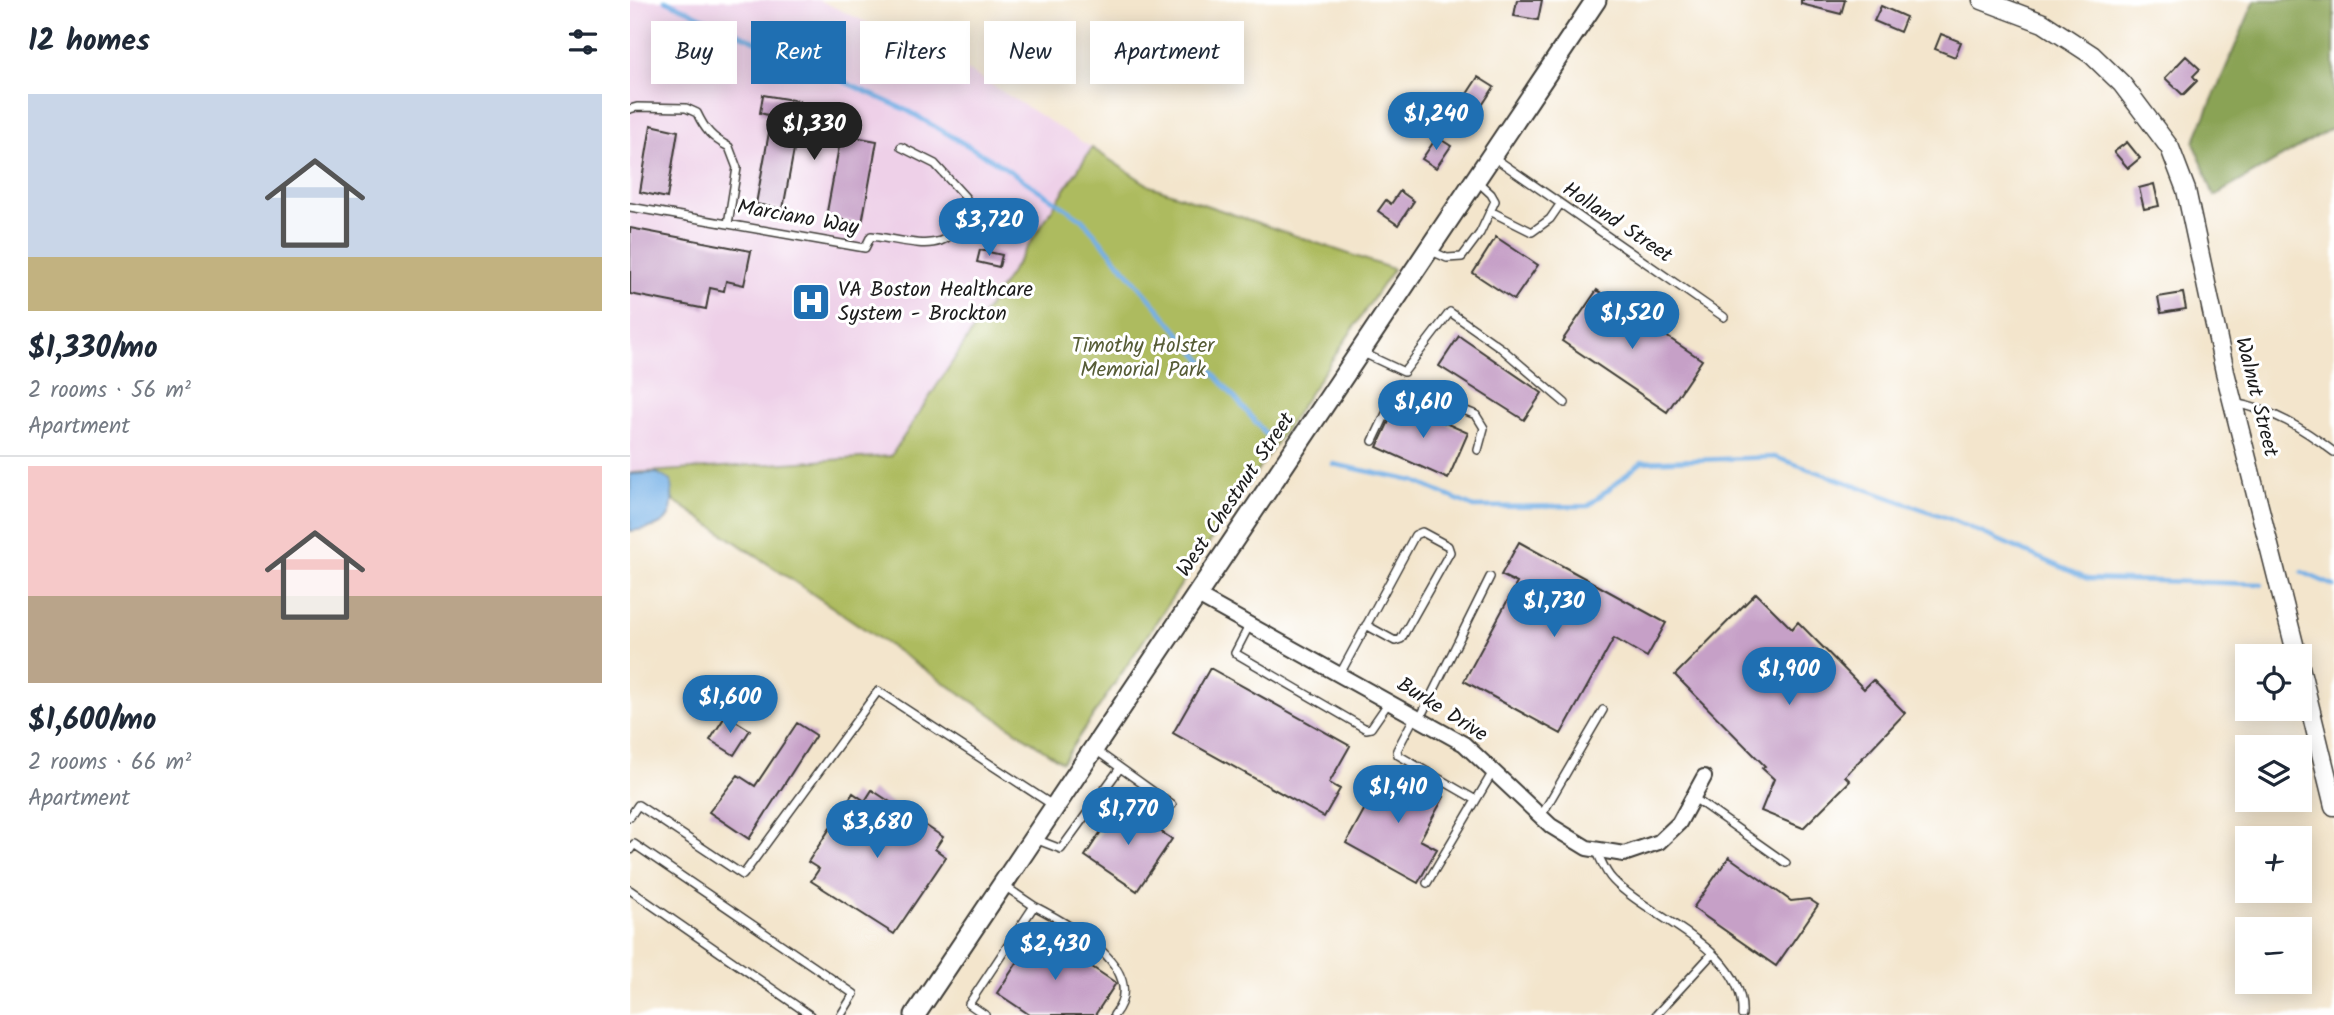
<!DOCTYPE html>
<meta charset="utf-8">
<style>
:root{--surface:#fff;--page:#f2f2f3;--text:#1f2937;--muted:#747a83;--line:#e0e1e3;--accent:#1f6fb2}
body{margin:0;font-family:Kalam,sans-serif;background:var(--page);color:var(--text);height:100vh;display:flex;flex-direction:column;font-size:26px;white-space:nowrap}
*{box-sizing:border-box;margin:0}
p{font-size:23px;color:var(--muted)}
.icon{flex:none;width:38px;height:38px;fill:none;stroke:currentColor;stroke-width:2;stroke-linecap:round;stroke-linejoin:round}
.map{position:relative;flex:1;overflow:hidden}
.drawer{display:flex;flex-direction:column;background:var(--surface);width:630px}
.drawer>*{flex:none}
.guide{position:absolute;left:21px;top:21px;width:665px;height:63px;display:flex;gap:14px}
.fabs{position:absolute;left:1605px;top:644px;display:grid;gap:14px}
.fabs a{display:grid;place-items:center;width:77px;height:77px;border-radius:0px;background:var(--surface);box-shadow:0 4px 18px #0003;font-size:35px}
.price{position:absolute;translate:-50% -60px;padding:0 16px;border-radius:24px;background:var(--accent);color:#fff;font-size:23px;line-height:46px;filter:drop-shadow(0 2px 4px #0008)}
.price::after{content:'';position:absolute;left:50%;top:42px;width:21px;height:16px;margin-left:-10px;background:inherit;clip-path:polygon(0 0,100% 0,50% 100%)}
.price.selected{background:#222;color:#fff}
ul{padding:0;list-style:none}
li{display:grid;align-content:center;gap:14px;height:371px;padding:0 28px}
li+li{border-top:2px solid var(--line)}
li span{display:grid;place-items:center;height:217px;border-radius:0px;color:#555}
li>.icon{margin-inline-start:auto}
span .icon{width:126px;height:126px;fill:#fffc;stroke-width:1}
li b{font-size:30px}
h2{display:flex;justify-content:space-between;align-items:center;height:84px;padding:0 28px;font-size:30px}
.chip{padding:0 24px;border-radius:0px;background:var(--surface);box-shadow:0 4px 18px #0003;font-size:24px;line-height:63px}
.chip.selected{background:var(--accent);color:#fff}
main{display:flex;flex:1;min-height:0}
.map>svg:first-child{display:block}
.built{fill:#eed0e8}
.green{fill:#adbb5e;stroke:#646c3d;stroke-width:2}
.forest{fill:#8aa355;stroke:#536038;stroke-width:2}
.water{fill:#74b0e6;stroke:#486681;stroke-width:2}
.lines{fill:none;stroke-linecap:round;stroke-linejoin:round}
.stream{stroke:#74b0e6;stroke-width:4.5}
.building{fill:#c6a0c7}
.service-casing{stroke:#3c3a36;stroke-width:10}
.minor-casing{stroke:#3c3a36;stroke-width:18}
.tertiary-casing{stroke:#3c3a36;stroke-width:21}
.secondary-casing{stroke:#3c3a36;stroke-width:23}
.service{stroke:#fff;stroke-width:7}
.minor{stroke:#fff;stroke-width:14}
.tertiary{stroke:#fff;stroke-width:18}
.secondary{stroke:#fff;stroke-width:19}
.labels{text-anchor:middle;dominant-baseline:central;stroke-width:6;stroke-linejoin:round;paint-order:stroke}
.street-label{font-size:21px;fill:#1c1c1c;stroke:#fff}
.poi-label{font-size:21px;fill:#1c1c1c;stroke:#fff;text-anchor:start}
.park-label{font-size:21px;fill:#565c36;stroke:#fff}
</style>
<main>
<section class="drawer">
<h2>12 homes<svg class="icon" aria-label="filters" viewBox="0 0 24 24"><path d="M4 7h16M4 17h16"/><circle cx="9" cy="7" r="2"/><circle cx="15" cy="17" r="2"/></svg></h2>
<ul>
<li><span style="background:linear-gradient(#c9d6e8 75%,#c2b280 0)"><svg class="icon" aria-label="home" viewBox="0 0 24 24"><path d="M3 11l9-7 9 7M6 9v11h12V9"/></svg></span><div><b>$1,330/mo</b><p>2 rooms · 56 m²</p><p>Apartment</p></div></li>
<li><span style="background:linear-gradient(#f6c9c9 60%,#b9a48a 0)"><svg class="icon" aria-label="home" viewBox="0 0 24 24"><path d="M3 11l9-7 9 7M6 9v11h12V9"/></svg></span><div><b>$1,600/mo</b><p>2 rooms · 66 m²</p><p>Apartment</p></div></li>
</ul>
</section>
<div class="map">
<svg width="1704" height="1015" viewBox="0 0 1704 1015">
<rect width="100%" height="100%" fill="#fff"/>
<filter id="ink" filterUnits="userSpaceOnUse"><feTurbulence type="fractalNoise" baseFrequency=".0143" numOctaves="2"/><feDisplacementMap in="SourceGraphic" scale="14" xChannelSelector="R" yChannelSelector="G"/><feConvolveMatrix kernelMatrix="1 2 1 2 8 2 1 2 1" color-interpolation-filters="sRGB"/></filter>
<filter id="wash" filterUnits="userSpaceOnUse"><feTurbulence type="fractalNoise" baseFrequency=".00686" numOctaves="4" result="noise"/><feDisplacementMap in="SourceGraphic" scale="28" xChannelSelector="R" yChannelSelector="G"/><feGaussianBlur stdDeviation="1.57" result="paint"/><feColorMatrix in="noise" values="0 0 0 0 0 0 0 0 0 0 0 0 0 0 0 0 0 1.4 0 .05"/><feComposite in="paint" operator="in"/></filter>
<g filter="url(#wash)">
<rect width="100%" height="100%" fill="#f3e5cc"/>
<!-- built -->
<path class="built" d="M0,0H189L341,72L462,148L261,456L3,472L0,480Z"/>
<!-- green -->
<path class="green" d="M462,148L520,186L763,269L432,762L3,473L261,456Z"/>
<!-- forest -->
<path class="forest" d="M1625,0H1704V127L1584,196L1564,142Z"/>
<!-- water -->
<path class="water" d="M27,473L41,481C46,521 37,527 0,531V474Z"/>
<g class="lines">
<!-- stream -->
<path class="stream" d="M35,0L278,111L371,165L452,219L640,439
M703,464L784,481L844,507L958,506L1012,462L1145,457L1320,519L1458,579L1632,584
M1672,572L1704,586"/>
</g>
<g id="blocks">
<!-- building -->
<path class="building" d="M887,0H912L908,20L884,16Z
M1171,0H1215L1211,14L1171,4Z
M1251,6L1276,17L1270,32L1244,21Z
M1311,34L1331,42L1325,57L1305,49Z
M1556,56L1570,69L1563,76L1567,81L1553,95L1535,78Z
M848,77L864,87L849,110L833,100Z
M133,95L169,101L164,126L247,141L232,223L196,217L209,147L166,139L153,209L126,204L142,116L130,113Z
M21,125L48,131L37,198L10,192Z
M807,137L821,146L806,168L792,159Z
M1497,142L1510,158L1498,168L1484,152Z
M1524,184L1529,206L1514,209L1509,188Z
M770,191L784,201L768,225L748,211L756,200L761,204Z
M0,228L121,251L114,285L96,281L94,291L80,288L76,309L0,294Z
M866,237L908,265L884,300L843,273Z
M350,250L372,255L369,267L347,262Z
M967,290L1072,360L1037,412L932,341Z
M1553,293L1556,309L1531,313L1528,297Z
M829,336L912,393L894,420L809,366Z
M768,402L838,433L818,479L747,447Z
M889,542L1036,623L1017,657L984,638L931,734L834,681L887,583L871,575Z
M1126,593L1162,629L1168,622L1234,689L1243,680L1275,713L1215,776L1220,781L1173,828L1131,811L1144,779L1132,768L1135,766L1045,675Z
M580,668L720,746L699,783L710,789L694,817L543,733Z
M96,715L120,730L104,755L80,740Z
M167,723L186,735L119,839L79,812L108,775L125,786Z
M758,766L814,797L790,840L807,849L788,883L716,843Z
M242,790L313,837L305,849L316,857L264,934L181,881L189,869L178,862L223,793L235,801Z
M489,804L542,839L507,891L455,856Z
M1099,857L1161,901L1179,899L1188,905L1146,966L1063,908Z
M408,931L486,983L465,1015H400L367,993Z"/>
</g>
</g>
<g filter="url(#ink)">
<use href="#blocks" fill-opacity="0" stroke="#3c3a36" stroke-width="2"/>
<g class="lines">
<!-- service casing -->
<g class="service-casing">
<path id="service" d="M0,109L7,107L56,108L67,113C75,130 82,138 99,147L107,168L98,224
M862,156L1094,317
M0,207L235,248L241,236C288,242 327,261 336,198L305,164L271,147
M862,212L902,232L920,219L929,206
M799,250L817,258L832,257L850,233L865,201L861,194L847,181
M731,352L774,372L820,312L871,348L935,403
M1604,403C1645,411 1671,427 1704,452
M743,441L770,384L846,415L854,428L848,450
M620,624L605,653L736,729L741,728L759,702
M710,674L785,535L792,532L818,546L820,552L771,639L765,641L736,625
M785,716L767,750L768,755L846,800
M790,718L860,577
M464,749L542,805
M1064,798L1156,863
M911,816L973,710
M0,817L8,805L113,875L248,691L424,806
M405,839L431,849L490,768
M0,850L4,844L224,994L211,1015
M967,852C972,862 975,872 983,880C1020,919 1116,949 1112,1015
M797,883L864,770
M0,890L180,1015
M404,906C439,924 521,969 484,1015
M355,1015L339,1004L404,906L373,885
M1026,1015L1082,954"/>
</g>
<!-- minor casing -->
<g class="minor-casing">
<path id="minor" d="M566,595L834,744L921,826L957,848L994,854L1029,842L1049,823L1074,777"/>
</g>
<!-- tertiary casing -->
<g class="tertiary-casing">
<path id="tertiary" d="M1352,0L1413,23L1462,55L1492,84L1540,148L1556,190L1595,372L1667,656
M1670,667L1704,806"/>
</g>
<!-- secondary casing -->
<g class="secondary-casing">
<path id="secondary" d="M285,1015L966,0"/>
</g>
<!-- service -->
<use href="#service" class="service"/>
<!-- minor -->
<use href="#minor" class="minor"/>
<!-- tertiary -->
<use href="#tertiary" class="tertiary"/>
<!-- secondary -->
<use href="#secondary" class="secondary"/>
</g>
</g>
<!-- icons -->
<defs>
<g id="hospital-square" transform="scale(2.0125)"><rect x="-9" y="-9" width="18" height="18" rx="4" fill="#1f6fb2" stroke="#fff"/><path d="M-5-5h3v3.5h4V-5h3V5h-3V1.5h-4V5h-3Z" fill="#fff"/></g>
</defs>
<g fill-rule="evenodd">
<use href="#hospital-square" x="181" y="302"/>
</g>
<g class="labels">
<!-- street labels -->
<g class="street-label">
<text transform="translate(168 218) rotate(10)">Marciano Way</text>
<text transform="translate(987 223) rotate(34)">Holland Street</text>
<text transform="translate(1626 397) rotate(76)">Walnut Street</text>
<text transform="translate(606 495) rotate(-56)">West Chestnut Street</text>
<text transform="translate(812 710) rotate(32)">Burke Drive</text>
</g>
<!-- poi labels -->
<g class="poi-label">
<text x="208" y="290">VA Boston Healthcare<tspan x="208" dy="24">System - Brockton</tspan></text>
</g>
<!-- park labels -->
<g class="park-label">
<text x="513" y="346">Timothy Holster<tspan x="513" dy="24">Memorial Park</tspan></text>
</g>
</g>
</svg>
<div class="fabs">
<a><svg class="icon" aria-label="locate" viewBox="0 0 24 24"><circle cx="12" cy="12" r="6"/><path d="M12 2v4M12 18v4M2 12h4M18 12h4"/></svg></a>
<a><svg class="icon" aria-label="layers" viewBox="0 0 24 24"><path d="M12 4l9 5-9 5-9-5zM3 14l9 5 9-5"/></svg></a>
<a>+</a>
<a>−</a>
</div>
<b class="price" style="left:806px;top:152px">$1,240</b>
<b class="price selected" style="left:184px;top:162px">$1,330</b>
<b class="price" style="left:359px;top:258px">$3,720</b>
<b class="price" style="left:1002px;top:351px">$1,520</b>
<b class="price" style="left:793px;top:440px">$1,610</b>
<b class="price" style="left:924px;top:639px">$1,730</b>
<b class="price" style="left:1159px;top:707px">$1,900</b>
<b class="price" style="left:100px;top:735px">$1,600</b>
<b class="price" style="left:768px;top:825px">$1,410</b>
<b class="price" style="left:498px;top:847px">$1,770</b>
<b class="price" style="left:247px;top:860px">$3,680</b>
<b class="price" style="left:425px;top:982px">$2,430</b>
<div class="guide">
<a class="chip">Buy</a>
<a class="chip selected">Rent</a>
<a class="chip">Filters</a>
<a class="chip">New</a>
<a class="chip">Apartment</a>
</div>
</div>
</main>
